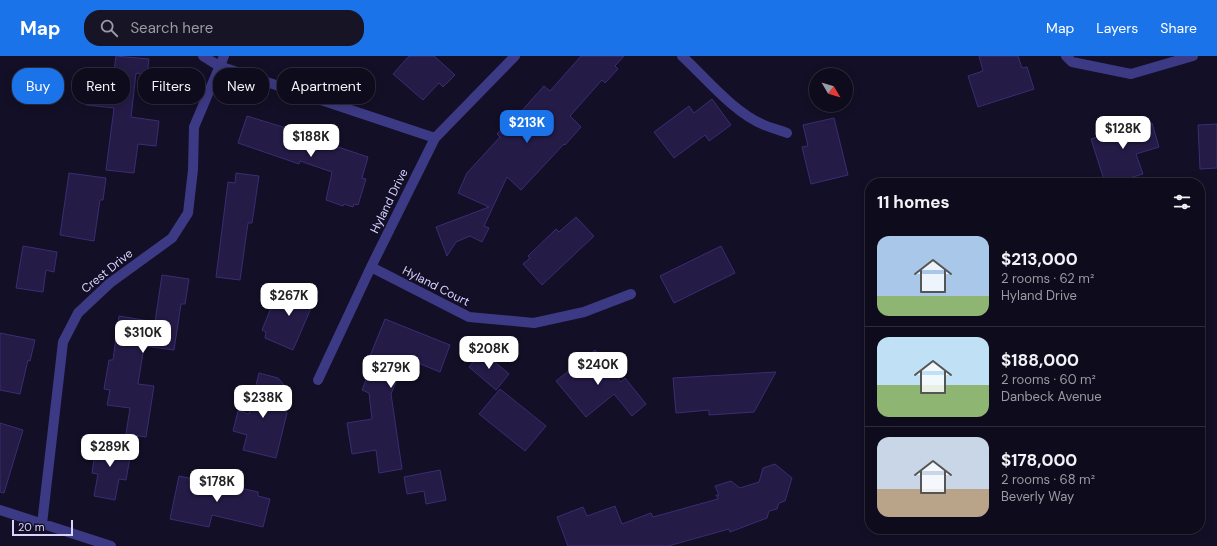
<!DOCTYPE html>
<meta charset="utf-8">
<style>
:root{--surface:#0e0b1c;--page:#171425;--text:#f1f3f6;--muted:#9b9ba3;--line:#2e2b3b;--accent:#1a73e8}
body{margin:0;font-family:"DM Sans",sans-serif;background:var(--page);color:var(--text);height:100vh;display:flex;flex-direction:column;font-size:15px;white-space:nowrap}
*{box-sizing:border-box;margin:0}
p{font-size:13px;color:var(--muted)}
.icon{flex:none;width:22px;height:22px;fill:none;stroke:currentColor;stroke-width:2;stroke-linecap:round;stroke-linejoin:round}
.map{position:relative;flex:1;overflow:hidden}
.panel{position:absolute;left:865px;top:122px;width:340px;height:356px;display:flex;flex-direction:column;background:var(--surface);border-radius:16px;box-shadow:0 2px 10px #0003,0 0 0 1px var(--line)}
.panel>*{flex:none}
.banner{position:absolute;left:12px;top:12px;width:380px;height:36px;display:flex;gap:8px}
.needle{width:26px;rotate:128deg}
.tools{position:absolute;left:809px;top:12px;display:grid;gap:8px}
.tools a{display:grid;place-items:center;width:44px;height:44px;border-radius:50%;background:var(--surface);box-shadow:0 2px 10px #0003,0 0 0 1px var(--line);font-size:20px}
.scale{position:absolute;left:12px;bottom:10px;width:61px;box-sizing:border-box;padding-left:4px;border:2px solid #d9d4ff;border-top:0;font-size:11px;line-height:14px;white-space:nowrap;color:#d9d4ff;-webkit-text-stroke:3px #130f26;paint-order:stroke}
.price{position:absolute;translate:-50% -34px;padding:0 9px;border-radius:8px;background:#fff;color:#222;font-size:13px;line-height:26px;filter:drop-shadow(0 1px 2px #0008)}
.price::after{content:'';position:absolute;left:50%;top:24px;width:12px;height:9px;margin-left:-6px;background:inherit;clip-path:polygon(0 0,100% 0,50% 100%)}
.price.on{background:var(--accent);color:#fff}
ul{padding:0;list-style:none}
li{display:flex;align-items:center;gap:12px;height:100px;padding:0 12px}
li+li{border-top:1px solid var(--line)}
li span{display:grid;place-items:center;flex:none;width:112px;height:80px;border-radius:12px;color:#555}
li>.icon{margin-inline-start:auto}
span .icon{width:48px;height:48px;fill:#fffc;stroke-width:1}
li b{font-size:17px}
h2{display:flex;justify-content:space-between;align-items:center;height:48px;padding:0 12px;font-size:17px}
.chip{padding:0 14px;border-radius:16px;background:var(--surface);box-shadow:0 2px 10px #0003,0 0 0 1px var(--line);font-size:14px;line-height:36px}
.chip.on{background:var(--accent);color:#fff}
header{display:flex;align-items:center;gap:24px;box-sizing:border-box;height:56px;padding:0 20px;background:var(--accent);color:#fff}
header strong{font-size:19px}
nav{display:flex;gap:22px;margin-inline-start:auto;font-size:14px}
.search{width:280px;height:36px;background:var(--page);display:flex;align-items:center;gap:10px;box-sizing:border-box;padding:0 14px;border-radius:16px;color:var(--muted);font-size:15px}
.map>svg:first-child{display:block}
.building{fill:#241b47;stroke:#3b2d73}
.lines{fill:none;stroke-linecap:round;stroke-linejoin:round}
.service{stroke:#3d3a85;stroke-width:10}
.minor{stroke:#3d3a85;stroke-width:10}
.labels{text-anchor:middle;dominant-baseline:central;stroke-width:3;stroke-linejoin:round;paint-order:stroke}
.street-label{font-size:12px;fill:#d9d4ff;stroke:#130f26}
</style>
<header>
<strong>Map</strong>
<div class="search"><svg class="icon" aria-label="search" viewBox="0 0 24 24"><circle cx="10" cy="10" r="6"/><path d="M15 15l6 6"/></svg>Search here</div>
<nav><a>Map</a><a>Layers</a><a>Share</a></nav>
</header>
<div class="map">
<svg width="1217" height="490" viewBox="0 0 1217 490">
<rect width="100%" height="100%" fill="#130f26"/>
<!-- building -->
<path class="building" d="M116,0L149,3L147,19L136,17L131,61L159,65L156,90L138,88L134,117L106,114L114,52L86,49L89,12L114,15Z
M409,0H434L455,19L443,31L439,27L423,44L393,18Z
M581,0H624L615,10L618,13L605,27L602,24L570,60L581,71L565,89L564,88L521,134L507,121L484,170L489,172L482,186L470,180L456,186L447,200L436,171L489,151L458,137L467,117L500,81L497,78L508,66L510,68L544,30L550,35Z
M979,0H1018L1022,12L1027,11L1034,33L978,51L968,20L983,15Z
M712,43L731,69L709,85L705,79L674,102L654,76L689,50L694,57Z
M247,60L286,72L285,78L325,92L326,87L368,101L362,122L366,123L358,149L354,148L353,151L344,148L343,150L326,144L332,116L300,105L299,108L238,87Z
M834,62L848,119L811,128L802,91L808,90L803,69Z
M1128,63L1132,74L1152,67L1159,91L1136,98L1143,118L1112,127H1105L1091,83L1111,77L1108,69Z
M1217,68V112L1200,113L1198,69Z
M69,117L106,122L103,144H100L94,185L60,179Z
M236,117L259,120L252,167H248L240,224L216,221L228,126L235,127Z
M576,161L594,180L542,229L523,208L530,202L528,200L556,173L559,176Z
M23,190L57,196L54,216L46,214L43,236L16,232Z
M721,190L735,217L674,247L660,220Z
M162,219L189,223L185,248H181L174,294L144,290L138,328L154,330L146,381L126,378L130,352L107,349L110,334L104,333L109,304H113L119,260L155,266Z
M299,228L318,236L293,294L265,282L266,276L262,274L273,247L277,249L282,237L293,242Z
M385,263L450,289L440,316L406,302L391,338L402,413L379,417L376,394L352,398L347,367L372,363L369,337L362,334L371,311L366,310Z
M0,277L35,284L30,305L28,304L20,338L0,334Z
M595,294L621,326L625,322L646,348L632,360L614,338L586,361L556,325Z
M482,295L509,318L496,334L469,311Z
M776,316L754,356L709,359V354L676,357L673,322Z
M259,317L278,322L285,330L273,340L287,357L276,402L243,394L247,379L233,375L238,355L249,358Z
M500,333L546,370L525,395L479,358Z
M0,367L23,374L4,437L0,436Z
M97,384L132,390L126,424L119,423L115,444L94,440L98,418L92,417Z
M775,408L792,422L785,445L779,447L777,453L769,455L767,462L730,476L729,473L668,490H568L557,461L583,451L587,460L615,450L622,468L651,457L653,461L718,443L716,439H719L715,430L731,425L740,432L759,426L763,412Z
M440,414L446,444L426,448L424,435L407,438L404,421Z
M179,420L223,429V428L258,436V440L270,443L263,471L212,459L209,471L170,463Z"/>
<g class="lines">
<!-- service -->
<path class="service" d="M682,0C706,22 733,56 764,69C771,72 780,74 787,77"/>
<!-- minor -->
<path class="minor" d="M203,0L219,10L435,82
M1066,0L1072,6L1131,18L1193,0
M371,211L469,261L534,267L584,256L631,238
M318,324L371,211L435,82L515,0
M0,454L111,490
M42,468L63,286L78,257L110,227L172,182L188,157L193,114L194,71L224,0"/>
</g>
<g class="labels">
<!-- street labels -->
<g class="street-label">
<text transform="translate(389 145) rotate(-64)">Hyland Drive</text>
<text transform="translate(107 215) rotate(-39)">Crest Drive</text>
<text transform="translate(436 230) rotate(27)">Hyland Court</text>
</g>
</g>
</svg>
<div class="tools">
<a><svg class="needle" viewBox="-14 -14 28 28"><path d="M0-13l5 13h-10z" fill="#e53935"/><path d="M0 13l5-13h-10z" fill="#9b9ba3"/></svg></a>
</div>
<div class="scale">20 m</div>
<b class="price on" style="left:527px;top:88px">$213K</b>
<b class="price" style="left:1123px;top:94px">$128K</b>
<b class="price" style="left:311px;top:102px">$188K</b>
<b class="price" style="left:289px;top:261px">$267K</b>
<b class="price" style="left:143px;top:298px">$310K</b>
<b class="price" style="left:489px;top:314px">$208K</b>
<b class="price" style="left:598px;top:330px">$240K</b>
<b class="price" style="left:391px;top:333px">$279K</b>
<b class="price" style="left:263px;top:363px">$238K</b>
<b class="price" style="left:110px;top:412px">$289K</b>
<b class="price" style="left:217px;top:447px">$178K</b>
<div class="banner">
<a class="chip on">Buy</a>
<a class="chip">Rent</a>
<a class="chip">Filters</a>
<a class="chip">New</a>
<a class="chip">Apartment</a>
</div>
<section class="panel">
<h2>11 homes<svg class="icon" aria-label="filters" viewBox="0 0 24 24"><path d="M4 7h16M4 17h16"/><circle cx="9" cy="7" r="2"/><circle cx="15" cy="17" r="2"/></svg></h2>
<ul>
<li><span style="background:linear-gradient(#a9c7e8 75%,#8fb573 0)"><svg class="icon" aria-label="home" viewBox="0 0 24 24"><path d="M3 11l9-7 9 7M6 9v11h12V9"/></svg></span><div><b>$213,000</b><p>2 rooms · 62 m²</p><p>Hyland Drive</p></div></li>
<li><span style="background:linear-gradient(#bfe0f5 60%,#8fb573 0)"><svg class="icon" aria-label="home" viewBox="0 0 24 24"><path d="M3 11l9-7 9 7M6 9v11h12V9"/></svg></span><div><b>$188,000</b><p>2 rooms · 60 m²</p><p>Danbeck Avenue</p></div></li>
<li><span style="background:linear-gradient(#c9d6e8 65%,#b9a48a 0)"><svg class="icon" aria-label="home" viewBox="0 0 24 24"><path d="M3 11l9-7 9 7M6 9v11h12V9"/></svg></span><div><b>$178,000</b><p>2 rooms · 68 m²</p><p>Beverly Way</p></div></li>
</ul>
</section>
</div>
